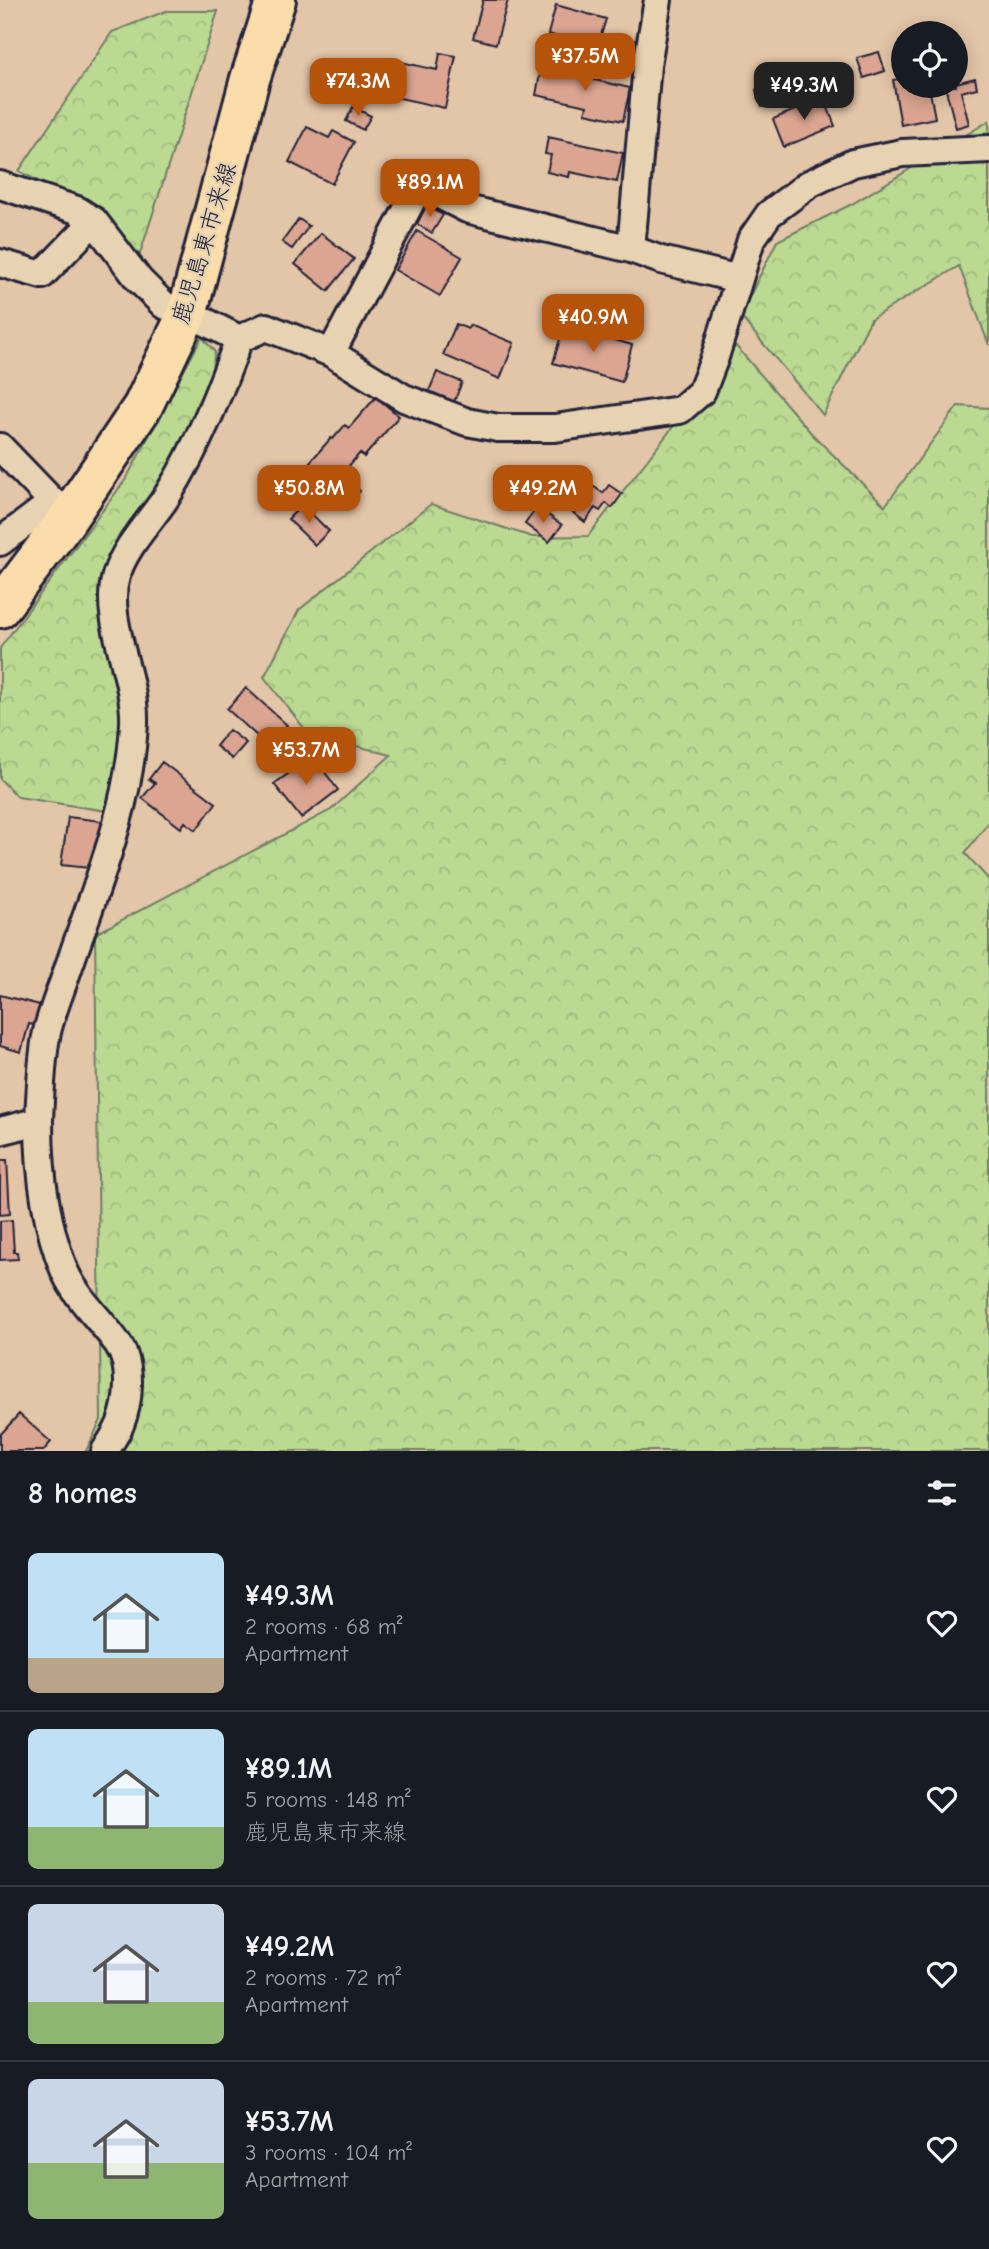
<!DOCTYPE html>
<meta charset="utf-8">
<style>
:root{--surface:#171b24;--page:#20242c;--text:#f1f3f6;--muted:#9ea1a6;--line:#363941;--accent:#b45309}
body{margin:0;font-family:"Comic Neue","Klee One",sans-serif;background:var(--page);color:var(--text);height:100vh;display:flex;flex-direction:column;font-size:26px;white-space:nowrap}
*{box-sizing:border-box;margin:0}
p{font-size:23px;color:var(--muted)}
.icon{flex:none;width:38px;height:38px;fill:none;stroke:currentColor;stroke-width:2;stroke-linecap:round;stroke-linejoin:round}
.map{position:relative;height:1451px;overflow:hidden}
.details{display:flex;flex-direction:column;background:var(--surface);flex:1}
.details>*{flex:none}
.fabs{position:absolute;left:891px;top:21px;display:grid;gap:14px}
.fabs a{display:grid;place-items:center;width:77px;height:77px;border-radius:50%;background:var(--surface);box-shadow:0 4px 18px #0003;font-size:35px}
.price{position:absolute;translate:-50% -60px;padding:0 16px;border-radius:14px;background:var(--accent);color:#fff;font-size:23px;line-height:46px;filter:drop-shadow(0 2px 4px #0008)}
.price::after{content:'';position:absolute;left:50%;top:42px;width:21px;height:16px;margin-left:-10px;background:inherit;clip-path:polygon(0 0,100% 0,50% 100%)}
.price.active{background:#222;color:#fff}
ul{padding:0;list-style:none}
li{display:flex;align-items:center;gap:21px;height:175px;padding:0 28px}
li+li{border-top:2px solid var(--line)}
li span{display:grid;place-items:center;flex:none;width:196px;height:140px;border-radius:10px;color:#555}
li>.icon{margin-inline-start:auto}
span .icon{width:84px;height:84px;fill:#fffc;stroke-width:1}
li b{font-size:30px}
h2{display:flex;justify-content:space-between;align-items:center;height:84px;padding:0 28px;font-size:30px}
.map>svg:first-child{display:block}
.forest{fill:url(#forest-crowns);stroke:#6e7e66;stroke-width:2}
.building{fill:#dba591;stroke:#22223b;stroke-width:2}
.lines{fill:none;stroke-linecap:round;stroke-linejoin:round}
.minor-casing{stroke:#22223b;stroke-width:32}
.primary-casing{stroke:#22223b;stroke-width:44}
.minor{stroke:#e7d3b1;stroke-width:26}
.primary{stroke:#faddab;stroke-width:38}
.labels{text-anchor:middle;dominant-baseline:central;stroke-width:5;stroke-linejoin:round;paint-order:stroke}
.street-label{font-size:24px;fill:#22223b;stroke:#e7d3b1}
</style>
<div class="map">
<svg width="989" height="1451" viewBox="0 0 989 1451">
<defs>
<pattern id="forest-crowns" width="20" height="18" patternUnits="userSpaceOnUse" patternTransform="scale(1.75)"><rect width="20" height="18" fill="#bbd991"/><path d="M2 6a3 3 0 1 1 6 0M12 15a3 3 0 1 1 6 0" fill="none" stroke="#a0ba7e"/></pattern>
</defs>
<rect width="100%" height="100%" fill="#e3c5a7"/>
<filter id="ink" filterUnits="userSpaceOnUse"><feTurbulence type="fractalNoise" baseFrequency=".0143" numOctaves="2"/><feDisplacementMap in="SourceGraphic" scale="14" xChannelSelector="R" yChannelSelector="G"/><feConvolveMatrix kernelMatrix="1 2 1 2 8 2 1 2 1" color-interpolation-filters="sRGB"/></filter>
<g filter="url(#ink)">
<!-- forest -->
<path class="forest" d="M166,11H218L137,263L93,210L19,171L112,32Z
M989,121V345L959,266L871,319L823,415L740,316L777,241L852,204Z
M202,337L215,352L208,390L172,465L114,561L127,706L113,812L18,797L0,779V648L126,479Z
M736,346L812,434L885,506L958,406L989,408V822L965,853L989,880V1451H86L101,1420L95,934L331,810L391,755L308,733L264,677L299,610L431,504L532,537L588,536Z"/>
<!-- building -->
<path class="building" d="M483,0H508L496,44L473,38Z
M556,5L606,19L597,48L548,34Z
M879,52L885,71L864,78L857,58Z
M440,53L456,56L445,108L395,97L399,79L393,77L396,61L437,70Z
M541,68L630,88L623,121L585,113L587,106L536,95Z
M801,78L807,92L786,100L780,86Z
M903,78V86H929L935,118L901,125L893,80Z
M975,78L977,88L961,92L969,124L956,128L945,86H956V83Z
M775,82L782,99L762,107L756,90Z
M824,98L835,126L784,147L773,119Z
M353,107L371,116L363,130L346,121Z
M307,127L329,138L333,131L354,142L332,184L289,162Z
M548,137L623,153L617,182L570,172L569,177L547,172L551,155L545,154Z
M426,206L443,215L432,233L417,224Z
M299,219L309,226L292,249L282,242Z
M417,231L462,257L440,296L395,270Z
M321,233L354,259L328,291L295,264Z
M456,324L468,329L470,325L514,343L500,379L443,355Z
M564,325L632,345L622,382L553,363Z
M437,372L462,382L454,402L429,391Z
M376,397L399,416L364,457L360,453L341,475L360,491L346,506L305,472L311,465L309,463L331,438L333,439L345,425L349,428Z
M569,469L603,493L609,485L622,494L612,508L606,503L600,511L595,508L585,522L558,501L568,487L559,481Z
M302,505L329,531L315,545L288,519Z
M537,507L562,525L549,542L525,524Z
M246,688L287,725L268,746L227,709Z
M229,730L246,743L232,759L216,746Z
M290,743L301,756L285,768L275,756Z
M313,756L338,790L301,818L274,784Z
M162,762L216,803L196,830L185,822L181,828L142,798L155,783L149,779Z
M68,817L110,822L90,868L61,865Z
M0,995L44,1006L39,1026L29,1024L21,1052L0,1046Z
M0,1160H7L10,1214L0,1215Z
M12,1220L14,1252H17L18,1259L0,1260V1221Z
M19,1414L51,1442L43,1451H0V1435Z"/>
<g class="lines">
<!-- minor casing -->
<g class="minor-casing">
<path id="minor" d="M658,0L647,65L631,249L661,260L739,279
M0,185L77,210L94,221L139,280L164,305L200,319L239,339L266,327L331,353L404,398L467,422L498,428H555L680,410L702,391L715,357L751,240L769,214L809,184L853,163L902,153L989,149
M0,263L42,275L94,221
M331,353L420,185L467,209L631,249
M0,447L53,502
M0,542L53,502L65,522
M0,1131L39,1121
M105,1451C110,1443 116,1434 120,1425C129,1403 133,1366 118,1344C102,1321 77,1299 65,1272C46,1226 39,1171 39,1121C40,1097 42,1054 47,1032C52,1011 61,990 68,969C95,889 130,808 134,723C136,676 103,619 116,576C125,546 150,522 167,496C198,447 219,393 239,339"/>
</g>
<!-- primary casing -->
<g class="primary-casing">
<path id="primary" d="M0,608L65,522L143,406L187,314L250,79L276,0"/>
</g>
<!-- minor -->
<use href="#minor" class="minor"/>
<!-- primary -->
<use href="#primary" class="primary"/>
</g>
</g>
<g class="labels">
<!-- street labels -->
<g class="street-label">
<text transform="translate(204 243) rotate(-73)">鹿児島東市来線</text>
</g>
</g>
</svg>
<div class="fabs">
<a><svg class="icon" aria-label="locate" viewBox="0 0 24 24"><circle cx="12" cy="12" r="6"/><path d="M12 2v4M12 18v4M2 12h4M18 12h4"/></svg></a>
</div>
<b class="price" style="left:585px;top:93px">¥37.5M</b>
<b class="price" style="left:358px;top:118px">¥74.3M</b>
<b class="price active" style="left:804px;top:122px">¥49.3M</b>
<b class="price" style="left:430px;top:219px">¥89.1M</b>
<b class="price" style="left:593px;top:354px">¥40.9M</b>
<b class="price" style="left:309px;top:525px">¥50.8M</b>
<b class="price" style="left:543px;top:525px">¥49.2M</b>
<b class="price" style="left:306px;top:787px">¥53.7M</b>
</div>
<section class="details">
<h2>8 homes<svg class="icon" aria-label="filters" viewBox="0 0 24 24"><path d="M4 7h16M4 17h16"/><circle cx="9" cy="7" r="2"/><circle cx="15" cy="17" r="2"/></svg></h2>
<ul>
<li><span style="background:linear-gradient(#bfe0f5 75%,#b9a48a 0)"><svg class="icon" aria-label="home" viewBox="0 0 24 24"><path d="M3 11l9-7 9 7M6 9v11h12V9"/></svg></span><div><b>¥49.3M</b><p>2 rooms · 68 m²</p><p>Apartment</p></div><svg class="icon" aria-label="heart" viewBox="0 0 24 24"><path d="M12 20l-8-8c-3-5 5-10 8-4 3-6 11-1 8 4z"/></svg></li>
<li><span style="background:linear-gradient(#bfe0f5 70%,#8fb573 0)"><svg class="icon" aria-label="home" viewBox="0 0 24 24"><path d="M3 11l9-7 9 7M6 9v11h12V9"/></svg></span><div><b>¥89.1M</b><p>5 rooms · 148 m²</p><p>鹿児島東市来線</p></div><svg class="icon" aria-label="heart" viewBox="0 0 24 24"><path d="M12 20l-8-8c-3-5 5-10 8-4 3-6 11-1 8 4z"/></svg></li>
<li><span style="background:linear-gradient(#c9d6e8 70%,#8fb573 0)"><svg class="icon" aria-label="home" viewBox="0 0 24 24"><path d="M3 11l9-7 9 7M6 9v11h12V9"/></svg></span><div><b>¥49.2M</b><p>2 rooms · 72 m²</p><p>Apartment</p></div><svg class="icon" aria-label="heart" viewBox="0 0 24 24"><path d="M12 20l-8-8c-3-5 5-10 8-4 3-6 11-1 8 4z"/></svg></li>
<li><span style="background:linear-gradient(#c9d6e8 60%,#8fb573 0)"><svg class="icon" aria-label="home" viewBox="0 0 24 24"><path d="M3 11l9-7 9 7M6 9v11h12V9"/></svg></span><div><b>¥53.7M</b><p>3 rooms · 104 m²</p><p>Apartment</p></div><svg class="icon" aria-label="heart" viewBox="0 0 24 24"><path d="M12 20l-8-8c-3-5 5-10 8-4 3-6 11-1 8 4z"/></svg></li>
</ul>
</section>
